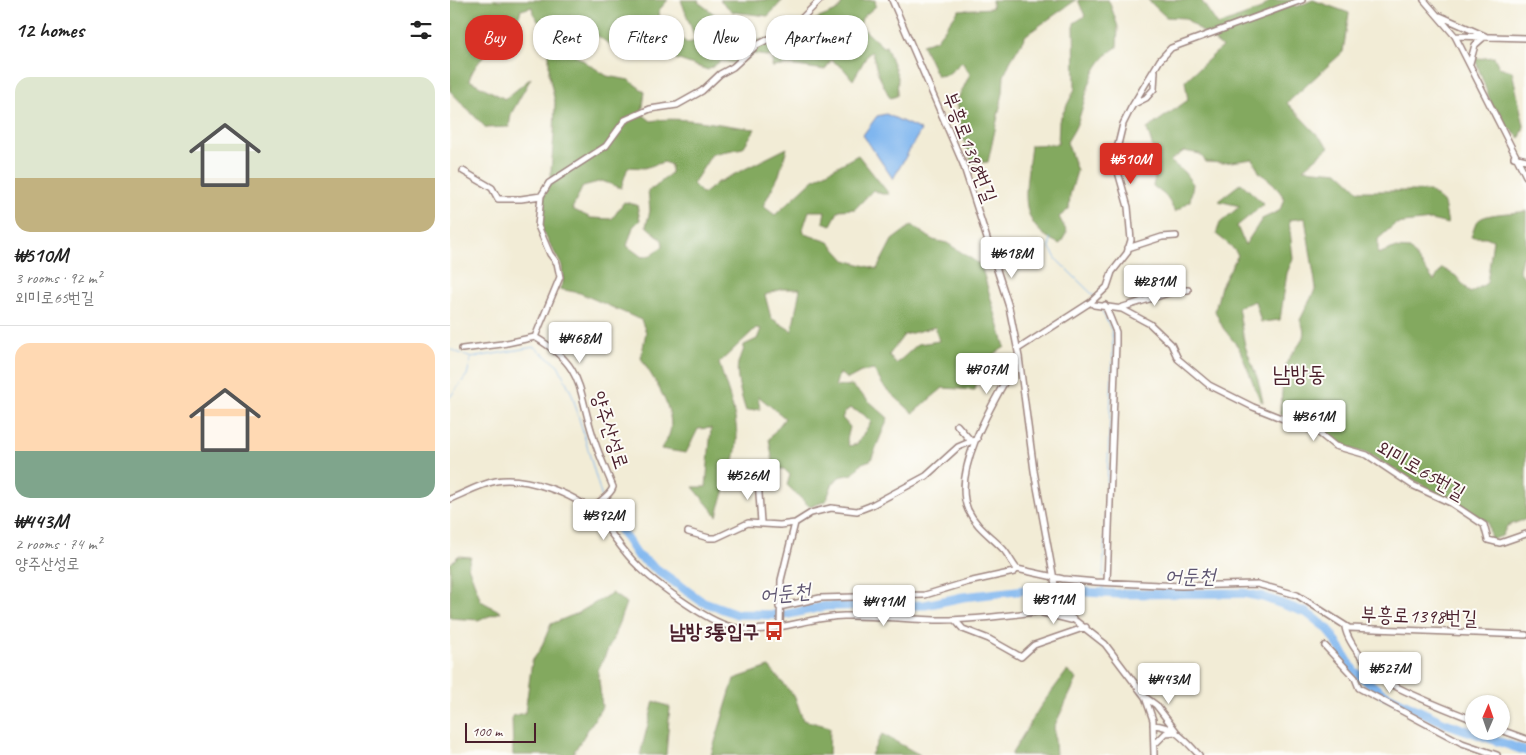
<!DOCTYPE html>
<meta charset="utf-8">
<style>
:root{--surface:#fff;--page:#f6f6f6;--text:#222;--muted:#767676;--line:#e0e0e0;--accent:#d93025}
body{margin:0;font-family:Caveat,"Poor Story",sans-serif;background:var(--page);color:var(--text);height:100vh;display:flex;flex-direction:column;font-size:19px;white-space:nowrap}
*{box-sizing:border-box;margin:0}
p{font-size:16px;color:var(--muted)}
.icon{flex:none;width:28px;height:28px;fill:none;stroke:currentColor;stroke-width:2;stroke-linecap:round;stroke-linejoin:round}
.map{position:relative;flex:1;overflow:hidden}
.sheet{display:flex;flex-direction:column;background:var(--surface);width:450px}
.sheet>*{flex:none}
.banner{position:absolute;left:15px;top:15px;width:475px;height:45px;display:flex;gap:10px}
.needle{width:32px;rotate:2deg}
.tools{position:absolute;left:1015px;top:695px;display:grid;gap:10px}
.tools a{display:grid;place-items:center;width:45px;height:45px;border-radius:50%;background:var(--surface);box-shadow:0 1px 4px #0004;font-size:25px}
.scale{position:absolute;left:15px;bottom:12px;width:71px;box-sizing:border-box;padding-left:5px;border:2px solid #4a1f2b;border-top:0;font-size:14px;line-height:18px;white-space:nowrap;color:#4a1f2b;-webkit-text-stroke:4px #fdfcf7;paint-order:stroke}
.price{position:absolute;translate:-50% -42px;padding:0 11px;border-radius:5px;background:#fff;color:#222;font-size:16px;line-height:32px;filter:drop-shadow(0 1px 2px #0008)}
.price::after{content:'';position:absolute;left:50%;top:30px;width:15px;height:11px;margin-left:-8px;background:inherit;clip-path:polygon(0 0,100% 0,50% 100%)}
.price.active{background:var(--accent);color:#fff}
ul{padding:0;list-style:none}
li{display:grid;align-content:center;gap:10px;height:265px;padding:0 15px}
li+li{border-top:1px solid var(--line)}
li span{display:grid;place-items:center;height:155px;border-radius:15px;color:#555}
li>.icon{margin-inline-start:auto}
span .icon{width:90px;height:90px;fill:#fffc;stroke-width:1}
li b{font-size:21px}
h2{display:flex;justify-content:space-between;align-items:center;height:60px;padding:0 15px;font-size:21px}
.chip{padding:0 18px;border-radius:20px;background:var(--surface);box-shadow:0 1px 4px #0004;font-size:18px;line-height:45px}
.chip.active{background:var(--accent);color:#fff}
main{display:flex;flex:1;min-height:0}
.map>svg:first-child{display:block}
.forest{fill:#83a95e;stroke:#666444;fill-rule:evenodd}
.water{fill:#7fb6ef;stroke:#646a8d}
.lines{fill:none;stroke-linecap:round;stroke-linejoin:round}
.stream{stroke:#7fb6ef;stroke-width:1}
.river{stroke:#7fb6ef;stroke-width:9}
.minor-casing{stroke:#9e8680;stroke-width:8}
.minor{stroke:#fff;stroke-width:5}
.labels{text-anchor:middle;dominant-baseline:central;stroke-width:4;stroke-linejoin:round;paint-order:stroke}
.street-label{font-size:20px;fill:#4a1f2b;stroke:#fdfcf7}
.poi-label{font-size:20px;font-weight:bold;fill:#4a1f2b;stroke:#fdfcf7;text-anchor:end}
.water-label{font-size:21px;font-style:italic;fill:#5d5470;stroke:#fdfcf7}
.quarter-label{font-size:22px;fill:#4a1f2b;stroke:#fdfcf7}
</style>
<main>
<section class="sheet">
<h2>12 homes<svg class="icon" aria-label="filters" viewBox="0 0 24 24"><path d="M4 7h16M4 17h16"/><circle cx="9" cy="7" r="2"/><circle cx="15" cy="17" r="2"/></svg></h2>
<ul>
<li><span style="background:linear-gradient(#dfe7d0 65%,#c2b280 0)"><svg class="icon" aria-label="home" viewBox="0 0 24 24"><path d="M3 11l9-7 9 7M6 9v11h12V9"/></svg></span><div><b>₩510M</b><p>3 rooms · 92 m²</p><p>외미로65번길</p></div></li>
<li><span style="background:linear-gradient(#ffd9b3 70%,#7fa58c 0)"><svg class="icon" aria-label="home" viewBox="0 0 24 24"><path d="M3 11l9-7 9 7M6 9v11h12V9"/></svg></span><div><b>₩443M</b><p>2 rooms · 74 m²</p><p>양주산성로</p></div></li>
</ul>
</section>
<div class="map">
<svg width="1076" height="755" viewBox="0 0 1076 755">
<rect width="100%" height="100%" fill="#fdfcf7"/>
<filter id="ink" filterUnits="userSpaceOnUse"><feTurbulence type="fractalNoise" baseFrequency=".02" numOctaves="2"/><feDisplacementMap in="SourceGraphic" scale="10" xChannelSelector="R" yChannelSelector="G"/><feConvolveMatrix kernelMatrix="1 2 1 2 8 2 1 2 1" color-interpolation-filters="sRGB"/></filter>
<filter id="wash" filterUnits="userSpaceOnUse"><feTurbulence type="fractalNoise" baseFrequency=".0096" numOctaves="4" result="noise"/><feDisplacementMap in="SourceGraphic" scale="20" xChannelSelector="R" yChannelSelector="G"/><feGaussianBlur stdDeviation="1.12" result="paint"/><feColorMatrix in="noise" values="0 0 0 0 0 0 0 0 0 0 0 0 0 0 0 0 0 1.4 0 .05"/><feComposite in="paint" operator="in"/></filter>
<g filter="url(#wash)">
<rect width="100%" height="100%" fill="#f2ecd6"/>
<!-- forest -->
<path class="forest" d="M0,0H218L209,10L210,22L237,43L246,41L231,0H249L248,2L301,41L333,36L359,22L384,12L389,9L394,0H425L426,6L412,18L410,26L433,47L436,46L448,77L447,96L440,98L428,74L422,52L418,54L403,80L393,68L381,60L375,70L339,65L322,67L323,57L303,54L288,63L271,61L258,70L188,46L169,51L131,24L121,15L106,43L157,76L179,80L195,92L192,114L201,121C231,115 275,126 305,129L293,148L262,154L243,184L253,194L267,183L337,148L329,175L313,206L325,215L364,179L408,155L439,194H432L423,190L405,209L389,210L381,225L373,222L375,211H359L353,229L355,234L379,242L395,260L427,269L442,240L462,225L483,240L497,243L531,265L555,347C534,361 528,364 525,390L493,388L463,413L434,387L424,370L411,372L398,379L389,373L385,387L401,385L438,418L421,460L412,463L403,474L389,477L382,485L376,501L360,507L337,485L340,475L334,469H324L319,439L335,418L308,396L310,409L296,411C292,399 285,375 288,363C290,356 294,353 294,345L307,339L311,329L306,328L269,363C276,387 287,412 287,438C287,464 273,491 267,516L243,487H256L261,428L248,429L236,453L211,449C213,444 217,440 219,435C228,412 202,377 191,358L196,332L191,320L130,293L109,289L113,283L112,266L91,228L93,197L100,183L104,135L105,102L99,75V38L83,13L82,7L71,10C63,40 28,51 19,80L55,99L81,78L61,114L59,127L36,128L0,91ZM214,162L221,165V173L204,188L198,190L200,211L196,226L212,240L213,246L201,255L192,257L177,246L183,227L190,220L187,205L174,202L162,219L141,218L122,209L133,186L152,181L171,188L178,167L194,168ZM331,289H350L342,331L321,318L315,295ZM485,327L489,341L468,344L446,364L439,355L454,335ZM400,408L413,414L421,422L407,444L399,446L397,440L400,427L392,418L395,412Z
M270,0H333L318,16L283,12Z
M542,0H626L576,35L560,62L554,76L553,93L538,162L522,163L513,138L507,101L520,74L512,62L497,75L487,76L472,44L486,40L509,10L542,8Z
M628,0H658L660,3L668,27L667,47C639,64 638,94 628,121C626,128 621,135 617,142L627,171L620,195L619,209L609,217L617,232L610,244C563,224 577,186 581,145L608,144L609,121L625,89L624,23L635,16Z
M698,0H751L768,25L811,9L821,0H844L846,7L863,0L899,13L893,52L837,103L879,147L853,169L889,172L909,191H980L994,203L998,224L981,220L945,224L928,239V254L944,248L960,249L984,281L992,268L1006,276L1020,293L1037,283L1043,240L1036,237H1021C1023,233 1024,226 1027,222C1034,212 1063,214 1076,211V254L1072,258L1069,270L1076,280V519L1057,526L1052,536L1041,540L1038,522L918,454L890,445L868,431L830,414C832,401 832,374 837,362C844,347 861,340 850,320L866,288L855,218L839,220L843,259L837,273L830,320L811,322L805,301L788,307L795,346L808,380L813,402L810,400L789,348L773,328L765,311L771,286L788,255L781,246L766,234L770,223L790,206L768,201L791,183L814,204L787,226L795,245L812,219L829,211L835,199L824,184L809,172L803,159L773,163L756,162L750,154L734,151L720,161L734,172L743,184L740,201L725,212L717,197L703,186L708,164L697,129L738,100L735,81L772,47L735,18L716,17Z
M1044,57L1049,67L1062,71L1074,126L1070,138L1046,117L1025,59Z
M8,556L21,557L18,566L31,601L51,612L28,620L0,618V564Z
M162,593L176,603L163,639L148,670L152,707L122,755H63L62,716L75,713L82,661L90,650L101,624L128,613Z
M319,667L345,697L353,720L380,727L379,755H261L284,679Z
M617,671L627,679L604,727L606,755H561L590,707Z
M204,701L220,707L216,755H190Z
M432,734L470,755H421Z"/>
<!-- water -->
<path class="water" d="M436,114L471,130L443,179L413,135L427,116Z"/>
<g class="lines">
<!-- stream -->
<path class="stream" d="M600,238V248L607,260L645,297
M651,309L662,331L663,347L653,577
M0,349L21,358L84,347L108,365L122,394L152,498
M0,397L17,375L21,359
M153,501L156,508
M653,592V585"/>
<!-- river -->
<path class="river" d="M156,508L187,555L251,601L287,614L334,615L376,606L475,605L513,597L585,589L669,594L793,593L813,597L857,613L879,630L904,671L932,693L995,723L1076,751"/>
</g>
</g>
<g filter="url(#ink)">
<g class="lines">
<!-- minor casing -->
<g class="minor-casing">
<path id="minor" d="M442,0L513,164L559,307L569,357L584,471L608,601L618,615L655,644L695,697L703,720L704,755
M974,0L1005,36L1076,176
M990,16L1035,36L1025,45L1020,63
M1005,36L1076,38
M684,104L696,98L704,89L705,71
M1064,157L1076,160
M13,171L42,188L48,199H71L91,196
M678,248L712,237L726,236
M641,302L644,305L672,309L700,324L721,344L728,359L759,385L803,407L869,433L885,446L917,455L962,485L1001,503L1034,525L1038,540L1050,543L1076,534
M655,305L666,332V343L657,582
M670,308L725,291L738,290
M85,337L110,277L107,263L100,254L88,226L91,196L99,183L156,146L175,120L200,109L227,105L252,91L270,74L283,67L307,45L331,33L351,19L370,0
M12,349L52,344L85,337C135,367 127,387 143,436C148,453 156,470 163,487C160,497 147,501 141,511
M568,349L641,302L657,287L662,272L677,253L681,240L678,207L666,165V153L673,124L681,108L710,60L721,48L852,0
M507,425L521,441
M308,480L311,522
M0,499C15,493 30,484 46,481C75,476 123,493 144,513C160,529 171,550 188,566C205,583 252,617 275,625C316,639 353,617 394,616C427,615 460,620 493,620C533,620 573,613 613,609
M238,532L259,538H266L298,523L330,525L345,523
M567,569C562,563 559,556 554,550C542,537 526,527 518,510C500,469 548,394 569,357
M329,607L370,598L475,595L518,582L564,572L567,569L613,579L646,582L731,586L807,584L847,595L899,628L1076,635
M585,610L595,606L607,595
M593,613L621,620
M505,620L513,629L539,639L571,657L584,645L636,627
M330,627L331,580L345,523L361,513L381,508L407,511L420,506L476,476L508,447L527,439
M895,627C898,645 925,676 941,684C967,698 996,709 1024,720
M875,646L905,678L909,688L1012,743L1047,755
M695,697L706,705L726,731
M703,725C724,726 735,740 749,755
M1051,730L1076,739
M704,745L716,733L726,732"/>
</g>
<!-- minor -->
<use href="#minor" class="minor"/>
</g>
</g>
<!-- icons -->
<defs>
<g id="bus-bare" transform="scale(1.5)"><path d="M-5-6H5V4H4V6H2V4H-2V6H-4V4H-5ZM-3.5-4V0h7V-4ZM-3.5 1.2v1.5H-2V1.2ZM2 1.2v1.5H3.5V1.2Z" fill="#c8321e" stroke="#fdfcf7" stroke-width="2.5" paint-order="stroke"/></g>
</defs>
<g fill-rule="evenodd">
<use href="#bus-bare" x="324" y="631"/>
</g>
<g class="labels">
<!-- street labels -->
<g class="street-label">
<text transform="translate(520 147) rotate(69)">부흥로1398번길</text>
<text transform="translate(160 430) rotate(72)">양주산성로</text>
<text transform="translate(971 470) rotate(30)">외미로65번길</text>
<text transform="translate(969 616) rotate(2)">부흥로1398번길</text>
</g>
<!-- poi labels -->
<g class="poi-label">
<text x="309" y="631">남방3통입구</text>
</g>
<!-- water labels -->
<g class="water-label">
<text x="740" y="576">어둔천</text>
<text transform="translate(335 593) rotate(-6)">어둔천</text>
</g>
<!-- quarter labels -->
<g class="quarter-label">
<text x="849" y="374">남방동</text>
</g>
</g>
</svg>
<div class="tools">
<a><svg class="needle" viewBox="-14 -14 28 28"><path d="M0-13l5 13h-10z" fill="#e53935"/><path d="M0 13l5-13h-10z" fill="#767676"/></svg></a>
</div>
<div class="scale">100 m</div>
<b class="price active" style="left:681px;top:185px">₩510M</b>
<b class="price" style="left:562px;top:279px">₩618M</b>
<b class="price" style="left:705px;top:307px">₩281M</b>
<b class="price" style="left:130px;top:364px">₩468M</b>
<b class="price" style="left:537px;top:395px">₩707M</b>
<b class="price" style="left:864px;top:442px">₩361M</b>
<b class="price" style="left:298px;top:501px">₩526M</b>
<b class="price" style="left:154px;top:541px">₩392M</b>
<b class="price" style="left:604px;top:625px">₩311M</b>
<b class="price" style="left:434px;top:627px">₩491M</b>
<b class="price" style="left:940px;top:694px">₩527M</b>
<b class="price" style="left:719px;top:705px">₩443M</b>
<div class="banner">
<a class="chip active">Buy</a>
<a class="chip">Rent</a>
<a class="chip">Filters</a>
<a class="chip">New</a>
<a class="chip">Apartment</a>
</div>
</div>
</main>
